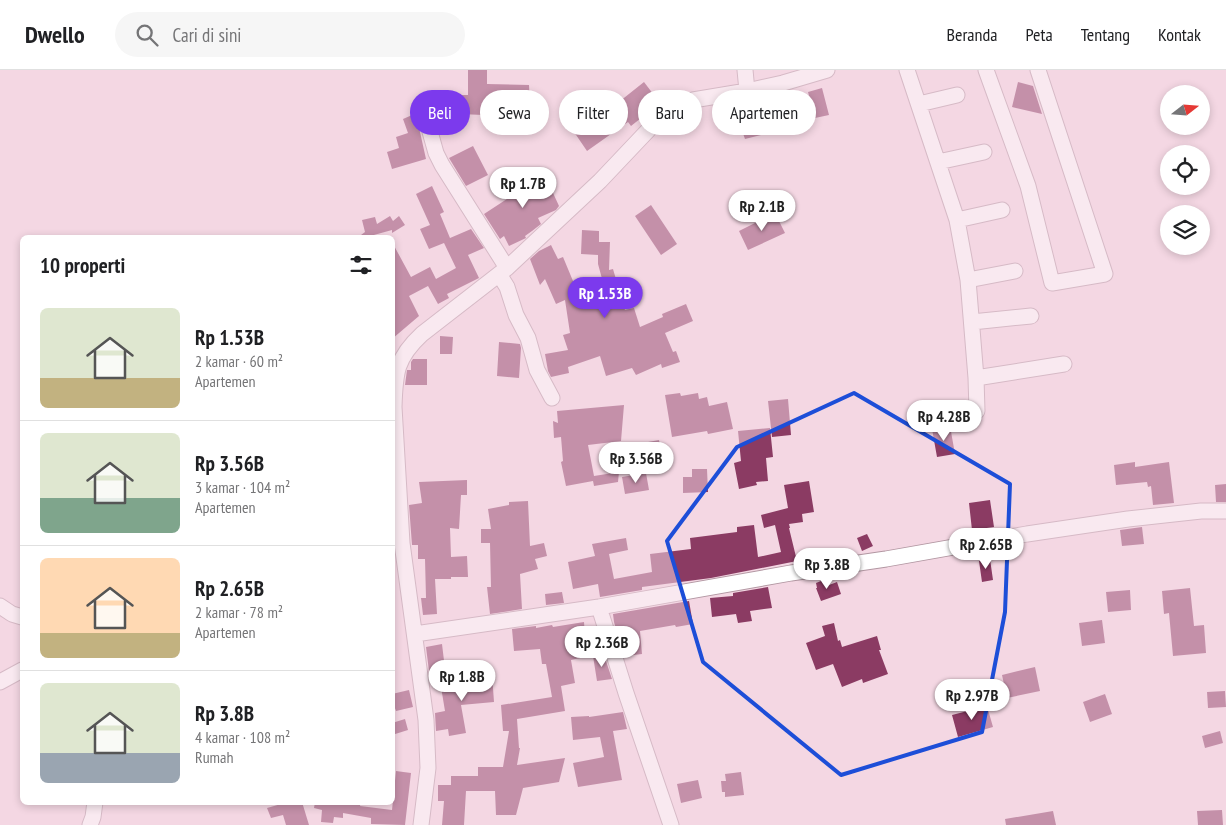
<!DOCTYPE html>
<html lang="id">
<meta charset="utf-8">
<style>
:root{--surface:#fff;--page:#f6f6f6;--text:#202124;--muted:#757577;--line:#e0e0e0;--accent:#7c3aed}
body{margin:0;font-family:"PT Sans Narrow",sans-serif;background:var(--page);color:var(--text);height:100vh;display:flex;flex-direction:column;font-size:19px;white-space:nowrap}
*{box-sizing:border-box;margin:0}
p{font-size:16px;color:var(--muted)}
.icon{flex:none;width:28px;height:28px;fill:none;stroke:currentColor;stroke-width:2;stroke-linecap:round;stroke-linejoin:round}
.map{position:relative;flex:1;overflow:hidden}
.side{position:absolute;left:20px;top:165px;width:375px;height:570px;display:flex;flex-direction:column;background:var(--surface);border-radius:8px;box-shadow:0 2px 8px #0003}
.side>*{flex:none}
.banner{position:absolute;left:410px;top:20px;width:475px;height:45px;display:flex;gap:10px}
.needle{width:32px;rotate:73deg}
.controls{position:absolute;left:1160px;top:15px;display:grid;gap:10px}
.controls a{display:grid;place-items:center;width:50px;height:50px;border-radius:50%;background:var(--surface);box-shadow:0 2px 8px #0003;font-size:25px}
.price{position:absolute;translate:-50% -42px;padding:0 11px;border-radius:18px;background:#fff;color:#222;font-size:16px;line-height:32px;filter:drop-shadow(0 1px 2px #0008)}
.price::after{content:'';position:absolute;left:50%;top:30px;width:15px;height:11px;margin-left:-8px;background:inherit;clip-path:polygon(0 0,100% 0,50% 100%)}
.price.current{background:var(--accent);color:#fff}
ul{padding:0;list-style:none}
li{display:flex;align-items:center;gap:15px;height:125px;padding:0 20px}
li+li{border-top:1px solid var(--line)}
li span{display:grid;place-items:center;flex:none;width:140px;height:100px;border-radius:8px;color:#555}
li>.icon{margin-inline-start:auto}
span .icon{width:60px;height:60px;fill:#fffc;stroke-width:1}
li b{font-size:21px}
h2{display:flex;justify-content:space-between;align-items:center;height:60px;padding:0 20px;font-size:21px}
.tag{padding:0 18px;border-radius:22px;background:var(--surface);box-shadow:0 2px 8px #0003;font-size:18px;line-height:45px}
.tag.current{background:var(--accent);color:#fff}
header{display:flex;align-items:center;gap:30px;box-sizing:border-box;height:70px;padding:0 25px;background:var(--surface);border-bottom:1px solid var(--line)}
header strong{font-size:24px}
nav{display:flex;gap:28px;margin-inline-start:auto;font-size:18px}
.search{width:350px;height:45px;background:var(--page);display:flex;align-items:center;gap:12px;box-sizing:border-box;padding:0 18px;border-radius:28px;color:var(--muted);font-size:19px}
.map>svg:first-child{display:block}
.building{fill:#8b3b63}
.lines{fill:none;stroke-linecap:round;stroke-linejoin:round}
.minor-casing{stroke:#b297a2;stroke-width:17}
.minor{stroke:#fff;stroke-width:15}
.marked{fill:none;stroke:#1d4ed8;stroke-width:4;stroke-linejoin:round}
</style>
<header>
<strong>Dwello</strong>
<div class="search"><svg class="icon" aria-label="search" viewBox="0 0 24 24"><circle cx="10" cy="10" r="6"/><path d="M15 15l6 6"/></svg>Cari di sini</div>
<nav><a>Beranda</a><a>Peta</a><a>Tentang</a><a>Kontak</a></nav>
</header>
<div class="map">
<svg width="1226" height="755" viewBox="0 0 1226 755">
<rect width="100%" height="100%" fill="#f4d7e3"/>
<!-- building -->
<path class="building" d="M468,0H487V14L529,15L530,36H483V45L460,44L461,25H468Z
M644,12L660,33L631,56L628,52L587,81L572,59L601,38L605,43Z
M1018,12L1033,16L1042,44L1012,37Z
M822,18L829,45L815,48L808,22Z
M419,42L420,45L418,48V53L426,89L392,99L387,82L399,78L396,67L408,63L403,49Z
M758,53L761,65L745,69L741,58Z
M473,76L488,105L466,116L449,88Z
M543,101L559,136L556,140L538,148L541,154L532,161L525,166L526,168L509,176L504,166L500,169L484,144L510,127L507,121Z
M432,116L444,142L440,144L450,168L471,159L484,178L468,185L479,208L447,224L449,228L438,234L428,216L409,226L419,246L392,269V172L411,207L430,197L436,209L456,198L444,173L429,179L420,159L430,155L416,124Z
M651,135L677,174L661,185L635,146Z
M775,143L785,163L748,180L739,161Z
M390,146L393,151L399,146L405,155L392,163V160L363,168H357L365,162L362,150L375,147L377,154Z
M582,160L599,161V172H610L609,200L613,199L625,240L634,238L640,257L663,247L662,244L686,234L693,251L665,263L673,282L676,281L680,292L662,298L661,294L636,305L632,298L606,306L600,286L568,297L569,303L551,307L548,301L545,284L568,280L563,265L570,263L565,230L556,234L545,209L540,215L530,189L539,181L551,175L558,189L563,187L583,235L607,227L598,194V185L581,184Z
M440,266L453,267L452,284H440Z
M499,272L520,274L521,278L519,308L497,306Z
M413,289H427V315H405L407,300H411V292Z
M680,323L681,326L698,323L699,329L707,327L709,336L727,332L733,359L708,364L707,361L672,367L665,325Z
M788,329L791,365L772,367L768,331Z
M624,335L621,371L588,375L594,406L619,402L618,412L594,416L593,411L566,416L561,392L563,391L561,367L554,368L553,351L558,353L557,341Z
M950,356L955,384L937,387L932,359Z
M770,358L773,387L766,388L768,411L756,412L757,415L739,419L734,393L741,391L738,361Z
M659,370L662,387L656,388L658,397L641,400L637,374Z
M1135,392V397L1169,392L1174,433L1153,435L1151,416L1148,417L1147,412L1116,415L1114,395Z
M692,399H707L708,422L683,423V407H692Z
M646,403L649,420L625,424L622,407Z
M467,410V425H461L459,459L450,458L451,487L467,486L468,507H451V509H435L437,544L423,545L421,528H426L425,489H418V475H412L409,435L422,433L419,412Z
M809,411L814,442L802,444L803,452L789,454L790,458H789L797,491L711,508L642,517V520L600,527L598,514L573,519L568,492L595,486L592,474L626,468L628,480L609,484L614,509L652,502L650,484L691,479L690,468L737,462V457L754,455L758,487L781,482L775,455L764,458L761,445L788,438L784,415Z
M1226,414V432H1216L1215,415Z
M990,430L994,457L972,460L969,433Z
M528,431L530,476L544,473L547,486L535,489L538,499L520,504L522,539L490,544L487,517H491L490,473H481V459H491L488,439L509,435V432Z
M1142,457L1144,474L1122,476L1120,460Z
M867,464L873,476L862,481L857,468Z
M990,489L993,510L982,512L979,491Z
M826,509L829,515L837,512L841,524L821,531L816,518H817L816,513Z
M768,517L772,538L750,541L752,551L738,553L736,544L712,547L710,528L733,526V523Z
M1190,518L1194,556L1204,555L1206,583L1173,586L1169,543L1164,544L1162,521Z
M1130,520L1131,540L1108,542L1106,522Z
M562,522L564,533L546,535L545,524Z
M689,531L693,554L676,557L675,555L640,561L642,584L625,586L623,558L616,559L614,552L613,544Z
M1102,550L1105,573L1082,576L1079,553Z
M584,552L585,566L596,562L600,584L571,590L575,613L561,616L565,641L517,649L519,678H520L517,695L565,688L559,712L523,718L516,745H496L495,721H466L464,755H442L444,731H438V715H451V706H478V697H503L509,661H503L501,635L552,627L546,594H542L540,579L514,581L512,559L536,556V558L552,555L553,557Z
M834,553L838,571L840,570L842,577L877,566L881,580H879L888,604L863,613L862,609L842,617L833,594L816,600L806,573L825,566L822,556Z
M442,574L445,599L429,601L426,577Z
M604,585L612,609L597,611L593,586Z
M1035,597L1040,621L1007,628L1002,605Z
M492,604L494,632L461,635L466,663L449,666L448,659L436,661L435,643L445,641L440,611L457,608L458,613L481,611V605Z
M409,620L413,637L396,641L392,630V624Z
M1225,621L1226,637L1208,638L1207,622Z
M1105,624L1112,644L1090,652L1083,632Z
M987,636L993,657L958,667L952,645Z
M623,642L627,659L613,661L622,710L578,717L573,693L604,687L600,667L573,670L571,647L589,646V647Z
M405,649L408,660L392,665V653Z
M1220,661L1223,673L1205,678L1202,666Z
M396,701L411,703L405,755L371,754V748L343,743V748L334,747L333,753L321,752L322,740L314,738L315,732H361L360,736L392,740Z
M741,702L744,725L725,727V722H722L721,711H726L725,704Z
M698,710L702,728L681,733L677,714Z
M288,732H302L309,755H286L283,745L271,748L267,738Z
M1222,740L1223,755H1198L1197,741Z
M1053,741L1056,755H1006L1005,749Z"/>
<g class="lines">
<!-- minor casing -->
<g class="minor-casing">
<path id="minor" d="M745,0L747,21
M907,0L957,150L968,210L976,308L977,341
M986,0L1028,116L1052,213L1105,204L1038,0
M919,34L957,25
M427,51L436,83L442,95L507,198
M938,92L984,82
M957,150L1002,140
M499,204L507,217L516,245L528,268L537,300L552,328
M968,210L1015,201
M972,252L1031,246
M976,308L1064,294
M0,536L12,544L22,547
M599,537L626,623L671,755
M415,564L599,537L791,503L886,489L1027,464L1128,449L1201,441H1226
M0,612L22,600
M90,755L93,747L95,732
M421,755L428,698L426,650L402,473L394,337C395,303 396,288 422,264L507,198L600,111L654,54L667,43L678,35L693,30L747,21L783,13L827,0"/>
</g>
<!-- minor -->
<use href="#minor" class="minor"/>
</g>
<!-- marked area -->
<path d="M0 0H1226V755H0ZM854,323L1010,414L1005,542L982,662L841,705L703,592L667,471L737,377Z" fill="#f4d7e3" fill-opacity=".55" fill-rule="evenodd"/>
<path class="marked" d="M854,323L1010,414L1005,542L982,662L841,705L703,592L667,471L737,377Z"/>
</svg>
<div class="controls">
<a><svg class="needle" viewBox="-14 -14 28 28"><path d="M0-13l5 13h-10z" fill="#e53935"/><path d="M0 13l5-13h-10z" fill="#757577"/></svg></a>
<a><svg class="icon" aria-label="locate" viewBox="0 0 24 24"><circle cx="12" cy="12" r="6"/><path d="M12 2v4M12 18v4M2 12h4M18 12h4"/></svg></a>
<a><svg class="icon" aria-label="layers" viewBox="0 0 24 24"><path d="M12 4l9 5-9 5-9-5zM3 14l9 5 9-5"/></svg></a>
</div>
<b class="price" style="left:523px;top:139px">Rp 1.7B</b>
<b class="price" style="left:762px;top:162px">Rp 2.1B</b>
<b class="price current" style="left:605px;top:249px">Rp 1.53B</b>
<b class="price" style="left:944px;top:372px">Rp 4.28B</b>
<b class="price" style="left:636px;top:414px">Rp 3.56B</b>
<b class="price" style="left:986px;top:500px">Rp 2.65B</b>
<b class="price" style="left:827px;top:520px">Rp 3.8B</b>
<b class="price" style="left:602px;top:598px">Rp 2.36B</b>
<b class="price" style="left:462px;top:632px">Rp 1.8B</b>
<b class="price" style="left:972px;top:651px">Rp 2.97B</b>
<div class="banner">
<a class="tag current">Beli</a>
<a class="tag">Sewa</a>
<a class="tag">Filter</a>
<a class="tag">Baru</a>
<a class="tag">Apartemen</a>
</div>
<section class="side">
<h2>10 properti<svg class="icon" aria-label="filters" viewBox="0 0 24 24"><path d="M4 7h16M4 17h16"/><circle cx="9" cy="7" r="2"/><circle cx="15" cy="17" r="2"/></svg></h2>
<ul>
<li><span style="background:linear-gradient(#dfe7d0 70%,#c2b280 0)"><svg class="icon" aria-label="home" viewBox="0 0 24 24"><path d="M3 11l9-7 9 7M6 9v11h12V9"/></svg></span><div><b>Rp 1.53B</b><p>2 kamar · 60 m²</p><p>Apartemen</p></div></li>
<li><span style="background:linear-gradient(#dfe7d0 65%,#7fa58c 0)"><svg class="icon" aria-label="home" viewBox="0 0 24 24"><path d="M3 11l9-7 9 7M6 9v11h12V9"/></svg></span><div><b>Rp 3.56B</b><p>3 kamar · 104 m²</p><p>Apartemen</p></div></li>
<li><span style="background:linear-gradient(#ffd9b3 75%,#c2b280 0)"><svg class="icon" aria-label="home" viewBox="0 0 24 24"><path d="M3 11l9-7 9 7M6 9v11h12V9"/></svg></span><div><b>Rp 2.65B</b><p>2 kamar · 78 m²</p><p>Apartemen</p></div></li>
<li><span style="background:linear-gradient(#dfe7d0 70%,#9aa5b1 0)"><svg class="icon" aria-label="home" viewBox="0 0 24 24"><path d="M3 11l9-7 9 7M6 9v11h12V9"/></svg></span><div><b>Rp 3.8B</b><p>4 kamar · 108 m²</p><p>Rumah</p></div></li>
</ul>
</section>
</div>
